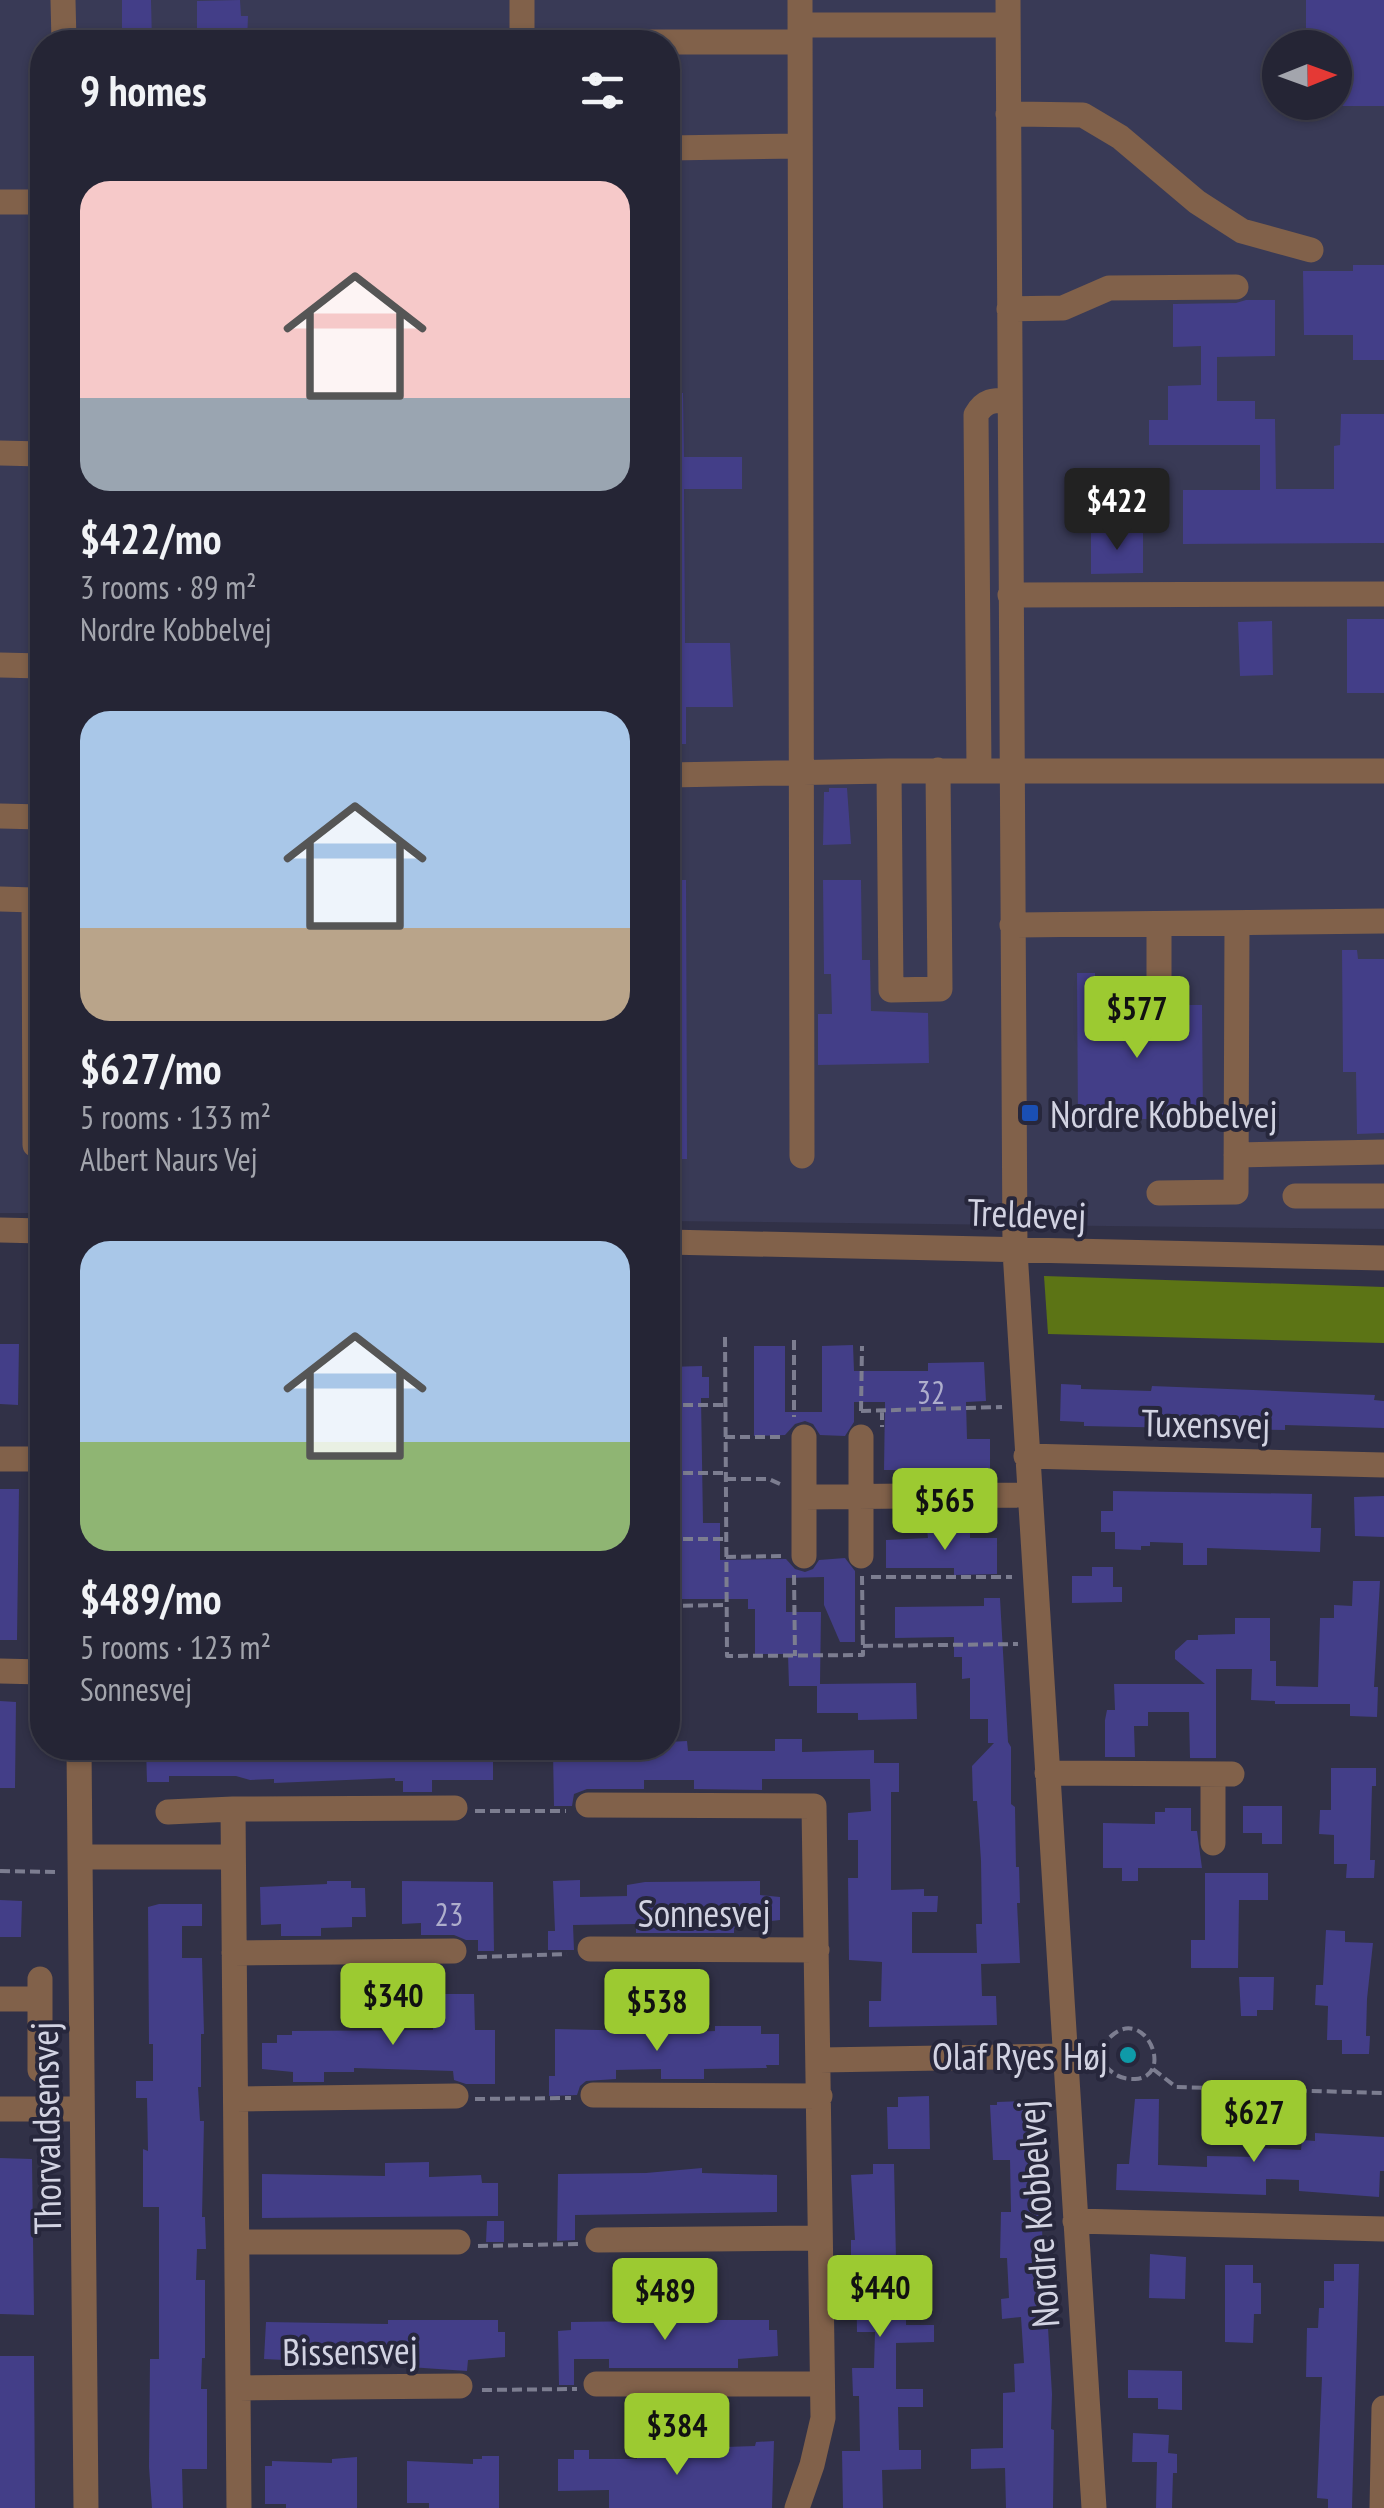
<!DOCTYPE html>
<meta charset="utf-8">
<style>
:root{--surface:#252535;--page:#313141;--text:#f1f3f6;--muted:#a3a5ad;--line:#424250;--accent:#9cca31}
body{margin:0;font-family:"PT Sans Narrow",sans-serif;background:var(--page);color:var(--text);height:100vh;display:flex;flex-direction:column;font-size:38px;white-space:nowrap}
*{box-sizing:border-box;margin:0}
p{font-size:32px;color:var(--muted)}
.icon{flex:none;width:55px;height:55px;fill:none;stroke:currentColor;stroke-width:2;stroke-linecap:round;stroke-linejoin:round}
.map{position:relative;flex:1;overflow:hidden}
.sheet{position:absolute;left:30px;top:30px;width:650px;height:1730px;display:flex;flex-direction:column;background:var(--surface);border-radius:40px;box-shadow:0 2px 8px #0004,0 0 0 2px var(--line)}
.sheet>*{flex:none}
.needle{width:65px;rotate:89deg}
.fabs{position:absolute;left:1262px;top:30px;display:grid;gap:20px}
.fabs a{display:grid;place-items:center;width:90px;height:90px;border-radius:50%;background:var(--surface);box-shadow:0 2px 8px #0004,0 0 0 2px var(--line);font-size:50px}
.price{position:absolute;translate:-50% -85px;padding:0 22px;border-radius:10px;background:var(--accent);color:#111;font-size:32px;line-height:65px;filter:drop-shadow(0 2px 5px #0008)}
.price::after{content:'';position:absolute;left:50%;top:60px;width:30px;height:22px;margin-left:-15px;background:inherit;clip-path:polygon(0 0,100% 0,50% 100%)}
.price.selected{background:#222;color:#fff}
ul{padding:0;list-style:none}
li{display:grid;align-content:center;gap:20px;height:530px;padding:0 50px}
li span{display:grid;place-items:center;height:310px;border-radius:30px;color:#555}
li>.icon{margin-inline-start:auto}
span .icon{width:180px;height:180px;fill:#fffc;stroke-width:1}
li b{font-size:42px}
h2{display:flex;justify-content:space-between;align-items:center;height:120px;padding:0 50px;font-size:42px}
.map>svg:first-child{display:block}
.built{fill:#393a56;fill-rule:evenodd}
.forest{fill:#5c7415}
.building{fill:#433e88}
.lines{fill:none;stroke-linecap:round;stroke-linejoin:round}
.path{stroke:#7c7d90;stroke-width:4;stroke-dasharray:10 5;stroke-linecap:butt}
.minor{stroke:#81614a;stroke-width:25}
.transit-dot{fill:#1a4fb4;stroke:#27273c;stroke-width:4}
.culture-dot{fill:#0f9aa8;stroke:#27273c;stroke-width:4}
.labels{text-anchor:middle;dominant-baseline:central;stroke-width:8;stroke-linejoin:round;paint-order:stroke}
.number-label{font-size:32px;fill:#aeaecc}
.poi-label{font-size:38px;fill:#d2d3e2;stroke:#27273c;text-anchor:start}
.street-label{font-size:38px;fill:#d2d3e2;stroke:#27273c}
</style>
<div class="map">
<svg width="1384" height="2508" viewBox="0 0 1384 2508">
<rect width="100%" height="100%" fill="#313147"/>
<!-- built -->
<path class="built" d="M0,0H1384V1229L668,1221V42H42V1213H0ZM1280,48H1335V102H1280Z"/>
<!-- forest -->
<path class="forest" d="M1044,1276L1384,1287V1343L1048,1334Z"/>
<!-- building -->
<path class="building" d="M122,0H151L152,42H122Z
M240,0L241,16H248L247,42H197V1Z
M1306,0H1384V106H1335V48H1306Z
M1353,265H1384V360H1353V335H1304L1303,271H1353Z
M1246,300H1275V356L1217,357V401H1255V419H1275L1276,489H1334V446L1340,445L1341,414H1384V543L1183,544V490H1260V445H1149V420H1168V386L1201,385V346L1173,347V304L1236,303Z
M668,393H683L684,457H742V489H684L685,643H730L733,707H686V744H668Z
M1091,533H1143V573L1091,574Z
M1347,619H1384V693H1347Z
M1272,621L1273,675L1240,676L1238,622Z
M829,788H847L851,844L823,845L824,792H829Z
M668,880H686L687,1159H668Z
M823,880H861L862,960H870L871,1011L928,1013L929,1063L818,1065V1014H832L831,974H824Z
M1342,950H1357L1358,959H1384V1133L1357,1134L1356,1072H1343Z
M1077,973H1095V1005H1147L1160,1011L1172,1005H1202L1203,1119H1122V1125L1078,1126Z
M0,1344H19L18,1405L0,1404Z
M853,1345L854,1371H928V1363L984,1362L986,1401L966,1402L967,1439H990V1470H884L885,1402H854V1422L845,1436L820,1435L813,1424L805,1421L795,1424L785,1435L754,1436V1346H785V1412H822V1346Z
M702,1366V1377H709V1398H701L703,1523H720V1560L786,1559L795,1569L805,1572L813,1569L819,1560L845,1558L855,1571V1642H840L824,1605V1577L786,1578V1612H821L820,1684L916,1683L917,1719L858,1720V1713H817V1686H789L788,1654H755V1609H748V1599H668V1434H680L681,1398H668V1367Z
M1061,1384L1081,1385V1389L1151,1391L1152,1386L1375,1395L1374,1400L1384,1401V1428L1285,1425V1430L1084,1426V1422L1060,1421Z
M0,1489H19L17,1640H0Z
M1113,1491L1312,1494L1311,1528H1321L1320,1552L1207,1548V1565H1183V1543L1150,1542V1546H1141V1550L1115,1549V1532H1101V1511H1113Z
M1384,1496V1537L1355,1536L1354,1497Z
M927,1530L970,1531V1538H997V1574L954,1575V1568H886V1540L928,1538Z
M1092,1567H1113V1587H1122V1602L1072,1603V1576H1092Z
M1353,1581H1380L1374,1687H1378L1377,1717L1350,1716V1704H1275V1701L1251,1700L1252,1669H1216V1758H1190L1189,1712H1148V1726H1134L1135,1757H1105V1720L1107,1710H1115L1114,1684H1205L1175,1659V1651L1187,1640H1198V1635L1235,1634V1618H1270V1661H1276V1686L1318,1687L1320,1618H1334V1605L1352,1606Z
M984,1598H1000L1008,1742L1011,1747V1804L1015,1807L1016,1867H1019L1020,1903H1017L1020,1963L981,1964L982,1996H996L997,2025L869,2027V2001H881L882,1962L849,1960L848,1878H858V1840H848V1813L871,1811L870,1779H762V1790L694,1789V1780H644V1789H587L574,1794L572,1806H554L553,1752H564V1748H668V1742L687,1741L688,1751H775V1739H802V1752L874,1750V1763H899V1792H891V1890L924,1889V1896H938L937,1912H912V1953H977L976,1924H982L981,1861L977,1801H973L972,1766L994,1743H988V1719H970V1678L962,1679V1657H954V1637L895,1638V1607L984,1606Z
M0,1701L16,1702L15,1788H0Z
M146,1748H311V1753H383V1748H493V1780H432V1792H403V1781H395V1778L274,1783V1779L250,1780L236,1776H169V1782H147Z
M1331,1768H1376V1786H1372L1370,1860H1375L1374,1878H1346L1347,1864H1334V1835L1319,1834L1320,1810H1331Z
M1243,1806H1282V1844H1262V1833H1243Z
M1165,1808H1191V1831H1197L1202,1868H1138V1881H1122V1868H1103V1823L1155,1824V1812H1165Z
M1205,1873H1268V1900H1239L1238,1968H1191V1940H1205Z
M580,1880V1897L627,1896V1885L645,1882L760,1881V1895L780,1897V1920L742,1924V1928H734V1933H636V1924L573,1925L574,1950H548V1931H555L553,1881Z
M327,1881H351V1888H365L366,1917H352V1927L321,1928V1936H281V1924L261,1925L260,1887L327,1884Z
M402,1881L493,1882L494,1951H478V1940H466L454,1935H421V1923L402,1924Z
M0,1900L22,1901L21,1937H0Z
M159,1904H202V1926H182V1958H202L204,2034H201V2087H198L200,2121H204L202,2217H205L206,2249H197L196,2280H205V2358H202L201,2389H207V2469H182L183,2508H152L149,2467L150,2359H159V2207H143V2149L148,2151L147,2098H136V2081H153V2044H149L148,1907Z
M1326,1930L1345,1931V1942L1373,1943L1367,1999L1366,2036H1370L1369,2054H1342V2040H1327L1328,2006L1315,2005L1316,1985H1323Z
M1239,1977H1274L1273,2010H1257V2016H1241Z
M433,1994H474L475,2030H495V2084H466L454,2080L453,2071L354,2068V2072H324V2082H293V2072L262,2069V2043H277V2035H292V2031L433,2030Z
M715,2026H761V2034H779V2065H766L767,2068L704,2069V2079H661V2069L616,2070V2079L586,2081L580,2086L577,2095L549,2096V2076H555V2029L686,2032L715,2031Z
M929,2096L930,2149H888L887,2107H898V2097Z
M1135,2099H1159L1158,2165L1207,2167V2156L1257,2157L1258,2148L1301,2150L1302,2140L1315,2141V2133L1384,2137V2171H1380L1379,2197L1299,2191V2180L1266,2179V2195L1116,2190L1117,2164H1129Z
M1026,2101L1027,2123H1035L1039,2222H1042L1043,2278H1045L1052,2394L1051,2429L1054,2430L1053,2508H1006L1005,2468L971,2469V2449L1003,2448V2393L1015,2392L1014,2364L1024,2363L1021,2317L1002,2319L1001,2299L1009,2298L1007,2258H1000L1001,2212H1011L1010,2160H993L990,2105H997V2102Z
M0,2158L32,2159L34,2315L0,2314Z
M429,2162V2177L481,2175L482,2183H498V2216L262,2218V2174L385,2176V2163Z
M873,2164H894L896,2260H920V2277L906,2278V2325H934V2342L896,2343V2389H923V2407H898L899,2450H921V2469L882,2470L883,2508H843L842,2451H860L859,2396H853L852,2368H874L875,2332H857L856,2267H851V2240H855L851,2175L873,2174Z
M702,2168V2173L777,2175V2212L575,2215V2240L557,2241L558,2174L646,2173Z
M487,2221H504V2242H486Z
M1150,2254L1186,2257L1185,2299L1149,2298Z
M1334,2264H1359L1352,2508H1328V2499L1317,2498L1322,2377H1306L1307,2328H1318L1319,2308H1324V2281H1334Z
M1225,2265H1253V2283H1261V2314H1254L1253,2343L1225,2342Z
M649,2311H687V2318L709,2317V2320H769V2330H777L778,2356L738,2359V2368H609V2359H574V2385H559L558,2331L571,2330V2322L649,2321Z
M388,2320H498V2332H505V2357L468,2360L467,2371L409,2367V2361H400V2358L325,2362L264,2359L266,2322L388,2324Z
M0,2356H34L35,2508H0Z
M1128,2370L1182,2371V2410L1158,2409V2398H1128Z
M1133,2433L1169,2435L1168,2453L1177,2454V2473H1173L1172,2508H1156L1157,2462H1132Z
M774,2441L772,2508H609V2490L558,2491V2459H574V2450H589V2459H637V2450L755,2446L756,2442Z
M482,2456H499V2508H429V2503H407V2461L473,2464V2459H482Z
M357,2457V2508H286V2504H265V2466H272V2461L332,2463V2459Z"/>
<g class="lines">
<!-- path -->
<path class="path" d="M725,1337L727,1656L863,1655L862,1576
M794,1340V1417
M668,1405H725
M882,1410V1427
M861,1411L1002,1407
M861,1411L862,1346
M725,1437H781
M668,1473H726
M726,1479H769L780,1484
M668,1539H726
M726,1557L781,1556
M794,1575L795,1656
M871,1577H1012
M668,1606L727,1605
M863,1646L1018,1644
M475,1811H566
M0,1871L60,1872
M477,1957L567,1954
M1089,2055H1097C1136,1984 1181,2077 1135,2079C1116,2080 1107,2069 1097,2055
M1153,2069L1176,2087L1384,2093
M475,2099L571,2098
M478,2246L579,2244
M482,2390L577,2389"/>
<!-- minor -->
<path class="minor" d="M63,0L64,42
M522,0V42
M800,0L802,1156
M1008,0L1015,1251L1094,2508
M800,25H1008
M573,42H800
M1008,114L1083,115L1120,137L1197,202L1242,231L1311,250
M668,148L800,146
M0,202H42
M1009,309L1063,308L1109,288L1236,287
M0,453L42,454
M1010,595L1384,594
M0,665L42,666
M938,770L940,989L891,990L889,771H1384
M979,770L976,415C984,400 994,400 1009,400
M668,775L889,771
M0,816L42,817
M0,899L34,900
M42,899L34,900L35,1145H42
M1159,924V995
M1012,925L1384,921
M1236,1155L1384,1152
M1159,1193L1236,1192L1237,923
M1295,1196H1384
M0,1230L42,1231
M668,1242L1384,1258
M861,1437V1556
M1026,1456L1384,1465
M0,1459H42
M804,1497L1029,1495
M804,1556V1437
M0,1671L42,1672
M79,1748L86,2508
M1047,1773L1232,1774
M1213,1774V1843
M588,1805L814,1806L823,2418L812,2465L797,2508
M168,1812L233,1809
M80,1857H233
M590,1949L817,1950
M234,1953L454,1951
M40,1979V2070
M0,1999H40
M820,2060L1065,2056
M593,2095L820,2096
M236,2099L456,2096
M0,2109H82
M1075,2221L1384,2229
M598,2240L820,2238
M238,2242H458
M596,2384H822
M240,2388L460,2386
M239,2508L233,1809L455,1808
M1382,2508L1384,2408"/>
</g>
<!-- markers -->
<rect class="transit-dot" x="1020" y="1103" width="20" height="20" rx="5"/>
<circle class="culture-dot" cx="1128" cy="2055" r="10"/>
<g class="labels">
<!-- number labels -->
<g class="number-label">
<text x="931" y="1392">32</text>
<text x="449" y="1914">23</text>
</g>
<!-- poi labels -->
<g class="poi-label">
<text x="1050" y="1113">Nordre Kobbelvej</text>
<text x="1108" y="2055" text-anchor="end">Olaf Ryes Høj</text>
</g>
<!-- street labels -->
<g class="street-label">
<text transform="translate(1027 1213) rotate(2)">Treldevej</text>
<text transform="translate(1206 1423) rotate(1)">Tuxensvej</text>
<text x="704" y="1912">Sonnesvej</text>
<text transform="translate(45 2128) rotate(-91)">Thorvaldsensvej</text>
<text transform="translate(1037 2214) rotate(-94)">Nordre Kobbelvej</text>
<text transform="translate(350 2350) rotate(-1)">Bissensvej</text>
</g>
</g>
</svg>
<div class="fabs">
<a><svg class="needle" viewBox="-14 -14 28 28"><path d="M0-13l5 13h-10z" fill="#e53935"/><path d="M0 13l5-13h-10z" fill="#a3a5ad"/></svg></a>
</div>
<b class="price selected" style="left:1117px;top:553px">$422</b>
<b class="price" style="left:1137px;top:1061px">$577</b>
<b class="price" style="left:945px;top:1553px">$565</b>
<b class="price" style="left:393px;top:2048px">$340</b>
<b class="price" style="left:657px;top:2054px">$538</b>
<b class="price" style="left:1254px;top:2165px">$627</b>
<b class="price" style="left:880px;top:2340px">$440</b>
<b class="price" style="left:665px;top:2343px">$489</b>
<b class="price" style="left:677px;top:2478px">$384</b>
<section class="sheet">
<h2>9 homes<svg class="icon" aria-label="filters" viewBox="0 0 24 24"><path d="M4 7h16M4 17h16"/><circle cx="9" cy="7" r="2"/><circle cx="15" cy="17" r="2"/></svg></h2>
<ul>
<li><span style="background:linear-gradient(#f6c9c9 70%,#9aa5b1 0)"><svg class="icon" aria-label="home" viewBox="0 0 24 24"><path d="M3 11l9-7 9 7M6 9v11h12V9"/></svg></span><div><b>$422/mo</b><p>3 rooms · 89 m²</p><p>Nordre Kobbelvej</p></div></li>
<li><span style="background:linear-gradient(#a9c7e8 70%,#b9a48a 0)"><svg class="icon" aria-label="home" viewBox="0 0 24 24"><path d="M3 11l9-7 9 7M6 9v11h12V9"/></svg></span><div><b>$627/mo</b><p>5 rooms · 133 m²</p><p>Albert Naurs Vej</p></div></li>
<li><span style="background:linear-gradient(#a9c7e8 65%,#8fb573 0)"><svg class="icon" aria-label="home" viewBox="0 0 24 24"><path d="M3 11l9-7 9 7M6 9v11h12V9"/></svg></span><div><b>$489/mo</b><p>5 rooms · 123 m²</p><p>Sonnesvej</p></div></li>
</ul>
</section>
</div>
